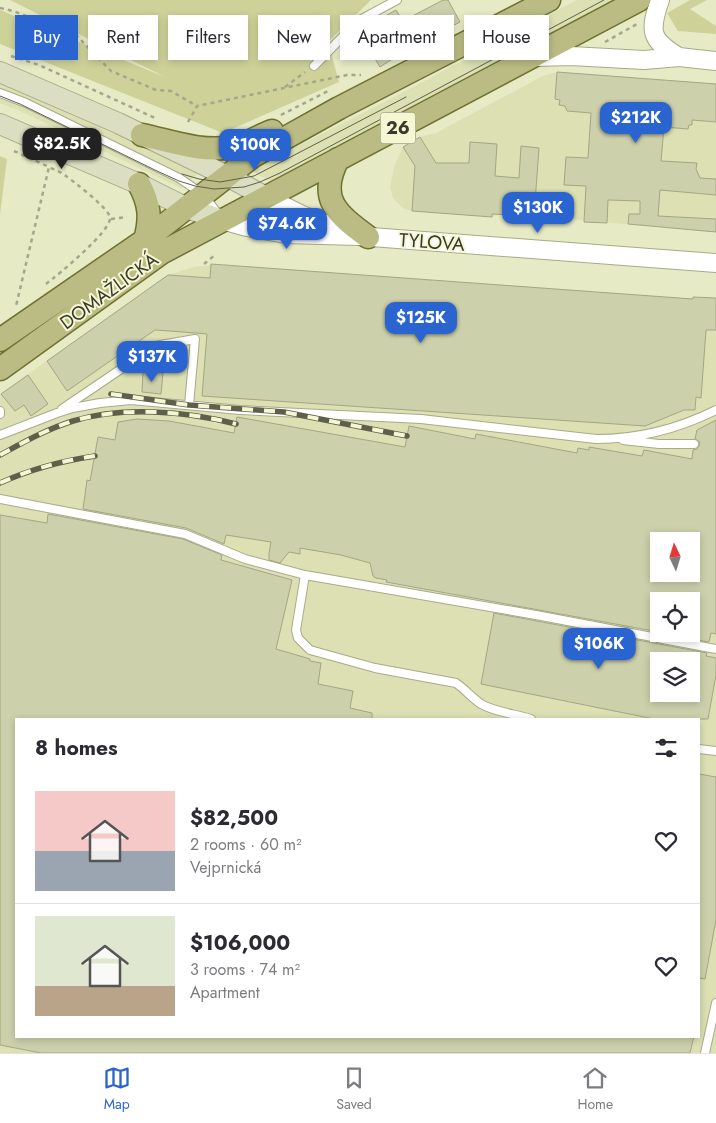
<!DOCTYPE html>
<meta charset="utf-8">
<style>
:root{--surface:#fff;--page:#f2f2f3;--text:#2b2b33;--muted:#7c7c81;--line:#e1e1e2;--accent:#2a64d1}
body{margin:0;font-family:Jost,sans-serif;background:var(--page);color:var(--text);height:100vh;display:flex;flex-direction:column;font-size:19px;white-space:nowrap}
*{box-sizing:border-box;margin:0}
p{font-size:16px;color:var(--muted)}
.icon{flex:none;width:28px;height:28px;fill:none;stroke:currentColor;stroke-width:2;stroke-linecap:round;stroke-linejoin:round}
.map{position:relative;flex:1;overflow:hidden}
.side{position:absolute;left:15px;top:718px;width:685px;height:320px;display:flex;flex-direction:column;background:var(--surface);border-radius:0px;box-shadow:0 2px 8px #0003}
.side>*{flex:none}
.top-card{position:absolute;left:15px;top:15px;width:686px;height:45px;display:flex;gap:10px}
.needle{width:32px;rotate:356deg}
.controls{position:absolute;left:650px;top:532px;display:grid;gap:10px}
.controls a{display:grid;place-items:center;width:50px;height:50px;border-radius:0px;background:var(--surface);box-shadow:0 2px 8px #0003;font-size:25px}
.price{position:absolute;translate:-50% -42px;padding:0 11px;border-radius:10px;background:var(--accent);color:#fff;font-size:16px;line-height:32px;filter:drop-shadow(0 1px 2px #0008)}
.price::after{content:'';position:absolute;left:50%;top:30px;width:15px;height:11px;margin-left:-8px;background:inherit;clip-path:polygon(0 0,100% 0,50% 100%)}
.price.selected{background:#222;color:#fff}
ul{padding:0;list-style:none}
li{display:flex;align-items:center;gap:15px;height:125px;padding:0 20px}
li+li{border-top:1px solid var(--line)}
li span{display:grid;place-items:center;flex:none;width:140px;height:100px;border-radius:0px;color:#555}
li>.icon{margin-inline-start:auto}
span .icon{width:60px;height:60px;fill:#fffc;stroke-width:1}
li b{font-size:21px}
h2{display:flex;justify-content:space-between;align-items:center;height:60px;padding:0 20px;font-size:21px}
.chip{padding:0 18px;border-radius:0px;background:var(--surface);box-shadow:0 2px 8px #0003;font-size:18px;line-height:45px}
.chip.selected{background:var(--accent);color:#fff}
.menu{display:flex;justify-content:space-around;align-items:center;height:70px;border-top:1px solid var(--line);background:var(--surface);font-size:14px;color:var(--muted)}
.menu a{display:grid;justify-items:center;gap:2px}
.menu .selected{color:var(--accent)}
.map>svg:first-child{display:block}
.built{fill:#dce0b3;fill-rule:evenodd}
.green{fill:#ced299}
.building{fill:#ccd0ab;stroke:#a3a683;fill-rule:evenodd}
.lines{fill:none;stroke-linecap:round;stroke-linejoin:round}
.service-casing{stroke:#a8ab88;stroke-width:10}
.tertiary-casing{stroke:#a8ab88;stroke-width:20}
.secondary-casing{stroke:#a8ab88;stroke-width:22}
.primary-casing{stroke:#6f722f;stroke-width:25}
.path{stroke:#a4a78b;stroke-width:2.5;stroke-dasharray:4 4;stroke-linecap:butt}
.service{stroke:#fff;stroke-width:8}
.tertiary{stroke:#fff;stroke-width:18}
.secondary{stroke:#dcdec1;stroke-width:20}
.primary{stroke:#babc83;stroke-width:22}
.tram{stroke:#5e604c;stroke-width:1}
.rail-casing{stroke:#5e604c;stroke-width:5.5}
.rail{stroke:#f4f7d2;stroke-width:4;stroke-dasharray:11;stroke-linecap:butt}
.labels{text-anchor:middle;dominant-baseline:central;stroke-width:4;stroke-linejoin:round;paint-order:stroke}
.shield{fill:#f4f7d2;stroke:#71735d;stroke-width:1}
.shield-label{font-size:18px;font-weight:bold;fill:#393a2b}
.street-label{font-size:19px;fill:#393a2b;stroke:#f4f7d2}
</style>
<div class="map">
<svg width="716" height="1053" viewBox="0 0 716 1053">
<rect width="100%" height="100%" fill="#e6eac5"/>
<!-- built -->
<path class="built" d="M577,0H617L272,183L251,170L400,94Z
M557,72L716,84V232L534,216L500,214L492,217L412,211L403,208L393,198L390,187L394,167L403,147L420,137L436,133L543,76Z
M0,82L27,93L199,173L181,188L18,110L0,103Z
M212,265L693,299H716V1053H0V394L168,275L194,267ZM659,541H691V574H659ZM659,601H691V634H659ZM659,661H691V694H659ZM16,719H699V1036H16Z"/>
<!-- green -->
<path class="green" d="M10,0H371L328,42L339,82L223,133L0,44V10L165,77Z
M690,0H707L690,9L716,26V34L678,31L667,13Z
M0,156L7,159L0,214Z"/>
<!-- building -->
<path class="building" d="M443,0H448L460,22L405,51L380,67L366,44L388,30L387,27L390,25L385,16L396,10L403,21Z
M557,72L716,84V122L692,120V125H689L688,129L664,127L661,161L697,163L696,169L700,178L716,179V195L660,190L658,216L716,219V232L628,224L629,214H640V201L608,200L607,223L584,222L586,186L564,185L566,157L588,158L591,113L567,111L565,106L559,105L560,100L555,99Z
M420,137L436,163H469L470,142L497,144L495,176L519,178L521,146L539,148L534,216L492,214V217L412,211L415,166L403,147Z
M211,264L693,299V297L716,298V330H706L701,398L696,397L695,410H684L645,426L202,396L207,334L170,331L155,330L67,391L47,361L168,275L210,278Z
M143,372L163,373L161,394L142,392Z
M28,375L48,404L31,416L24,405L15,411L1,394Z
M237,417L405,447L409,426L475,439L476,434L577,453L578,448L589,450V447L642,456L644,450L692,459L693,450L697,449L700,444L699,441L695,439L697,430L716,420V634L711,633L709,642L666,634H691V601H659V632L386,582L387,580L376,578L373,576L370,563L341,555L300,548V554L289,552L280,563L269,560V553L271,542L226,535L224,544L186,528L83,509L87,480L90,481L98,437L115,440L118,422L137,419L169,421L234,433ZM659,541H691V574H659Z
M48,514L183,539L222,555L221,560L292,580L276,649L310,659V661L321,663L318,684L353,691L350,708L372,713V719H16V1036H694L690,1053H41L0,1045V515L47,523Z
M494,613L707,653L706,656L716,658V675L708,719H654L481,684ZM659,661H691V694H659Z
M699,774L716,777V920L705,979L699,978Z"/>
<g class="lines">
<!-- service casing -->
<g class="service-casing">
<path id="service" d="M314,66L358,21L397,0
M0,93L26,103L179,178L204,195L217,213
M62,409L155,346L195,339L189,405
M0,411V414
M0,435L57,413L73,408L100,403L131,400L240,410L421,419L596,439C638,439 678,429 716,410
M623,440L659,444H694
M0,499L185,534L245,559L305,575L536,615L716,649
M305,575L296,630L298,638L310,650L375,668L456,683C465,689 472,698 481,704C495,712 515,714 531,719
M699,749L716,751
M705,1053L716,1003"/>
</g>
<!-- tertiary casing -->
<g class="tertiary-casing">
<path id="tertiary" d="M660,0C649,31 650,40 679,57
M534,57L571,56L644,60L679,57L716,61
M266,197L302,215L346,232
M222,220L247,227L286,234L358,236L716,263"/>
</g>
<!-- secondary casing -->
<g class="secondary-casing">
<path id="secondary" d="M0,72L118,123L227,176L266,197
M0,124L139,184L187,208L222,220"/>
</g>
<!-- primary casing -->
<g class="primary-casing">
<path id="primary" d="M142,135C171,141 202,153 232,147C246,145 258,136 272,131
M338,159C317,199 337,214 368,237
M139,184C150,204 151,218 145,240
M0,340L145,240L253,156L339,108L549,0
M0,369L161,253L639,0"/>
</g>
<!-- path -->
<path class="path" d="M0,8L13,11L76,35L111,71L156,90L171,91L197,106
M605,42L637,24
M11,56L39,65L155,118
M285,87L305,72
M281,115L330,90
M188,122L197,106L347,75H361
M14,151L49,167L16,306
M111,219L127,217
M204,264L215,255
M46,284C58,275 111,231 110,218C110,209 74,182 66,176C61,172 55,170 49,167"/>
<!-- service -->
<use href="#service" class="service"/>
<!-- tertiary -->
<use href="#tertiary" class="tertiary"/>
<!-- secondary -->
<use href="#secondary" class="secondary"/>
<!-- primary -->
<use href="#primary" class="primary"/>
<!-- tram -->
<path class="tram" d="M0,96L20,104L157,171L179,181L195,186L214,189L244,187L260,182L280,173L604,0
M182,174L199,179L220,182L254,176L406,97"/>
<!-- rail casing -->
<g class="rail-casing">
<path id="rail" d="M111,394L189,405L284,412L407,436
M0,455C24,442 47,429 73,421C122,406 186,411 236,424
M0,483C31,469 61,461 95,456"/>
</g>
<!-- rail -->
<use href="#rail" class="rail"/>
</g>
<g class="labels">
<!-- shield labels -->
<rect class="shield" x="380.5" y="112.5" width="35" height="31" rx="4"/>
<g class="shield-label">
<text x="398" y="128">26</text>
</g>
<!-- street labels -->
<g class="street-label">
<text transform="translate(432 242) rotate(4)">TYLOVA</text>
<text transform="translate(109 291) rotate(-36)">DOMAŽLICKÁ</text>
</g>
</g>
</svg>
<div class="controls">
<a><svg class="needle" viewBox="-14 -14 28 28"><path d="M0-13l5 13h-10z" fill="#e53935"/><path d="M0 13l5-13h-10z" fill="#7c7c81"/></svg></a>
<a><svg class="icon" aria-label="locate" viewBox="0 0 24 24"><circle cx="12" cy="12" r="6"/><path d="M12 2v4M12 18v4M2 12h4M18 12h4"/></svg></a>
<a><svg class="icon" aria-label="layers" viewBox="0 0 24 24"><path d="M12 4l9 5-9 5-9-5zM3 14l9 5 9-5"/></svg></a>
</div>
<b class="price" style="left:636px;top:144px">$212K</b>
<b class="price selected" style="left:62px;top:170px">$82.5K</b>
<b class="price" style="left:255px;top:171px">$100K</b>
<b class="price" style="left:538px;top:234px">$130K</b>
<b class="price" style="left:287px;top:250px">$74.6K</b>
<b class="price" style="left:421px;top:344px">$125K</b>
<b class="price" style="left:152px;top:383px">$137K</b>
<b class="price" style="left:599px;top:670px">$106K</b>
<div class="top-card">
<a class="chip selected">Buy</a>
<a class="chip">Rent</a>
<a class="chip">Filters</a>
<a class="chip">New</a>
<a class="chip">Apartment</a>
<a class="chip">House</a>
</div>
<section class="side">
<h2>8 homes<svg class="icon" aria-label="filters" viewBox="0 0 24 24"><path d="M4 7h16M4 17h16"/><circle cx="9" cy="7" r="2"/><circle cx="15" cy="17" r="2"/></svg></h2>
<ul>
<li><span style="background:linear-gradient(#f6c9c9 60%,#9aa5b1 0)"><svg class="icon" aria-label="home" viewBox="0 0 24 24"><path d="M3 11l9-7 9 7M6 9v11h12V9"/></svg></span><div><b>$82,500</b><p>2 rooms · 60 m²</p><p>Vejprnická</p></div><svg class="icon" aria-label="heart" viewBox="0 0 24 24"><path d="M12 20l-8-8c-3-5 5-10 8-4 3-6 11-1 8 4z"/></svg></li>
<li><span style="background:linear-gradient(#dfe7d0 70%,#b9a48a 0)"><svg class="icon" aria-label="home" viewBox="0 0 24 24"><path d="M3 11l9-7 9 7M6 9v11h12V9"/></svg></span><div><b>$106,000</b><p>3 rooms · 74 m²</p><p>Apartment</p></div><svg class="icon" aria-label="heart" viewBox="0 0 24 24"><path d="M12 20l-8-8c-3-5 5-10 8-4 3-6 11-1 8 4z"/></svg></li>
</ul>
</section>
</div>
<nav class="menu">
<a class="selected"><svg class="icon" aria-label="map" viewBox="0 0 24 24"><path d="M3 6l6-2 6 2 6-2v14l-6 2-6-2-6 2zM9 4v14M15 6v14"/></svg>Map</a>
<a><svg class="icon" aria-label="saved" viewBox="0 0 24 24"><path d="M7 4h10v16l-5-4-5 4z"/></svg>Saved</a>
<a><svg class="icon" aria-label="home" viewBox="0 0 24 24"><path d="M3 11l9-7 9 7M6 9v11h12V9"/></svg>Home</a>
</nav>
